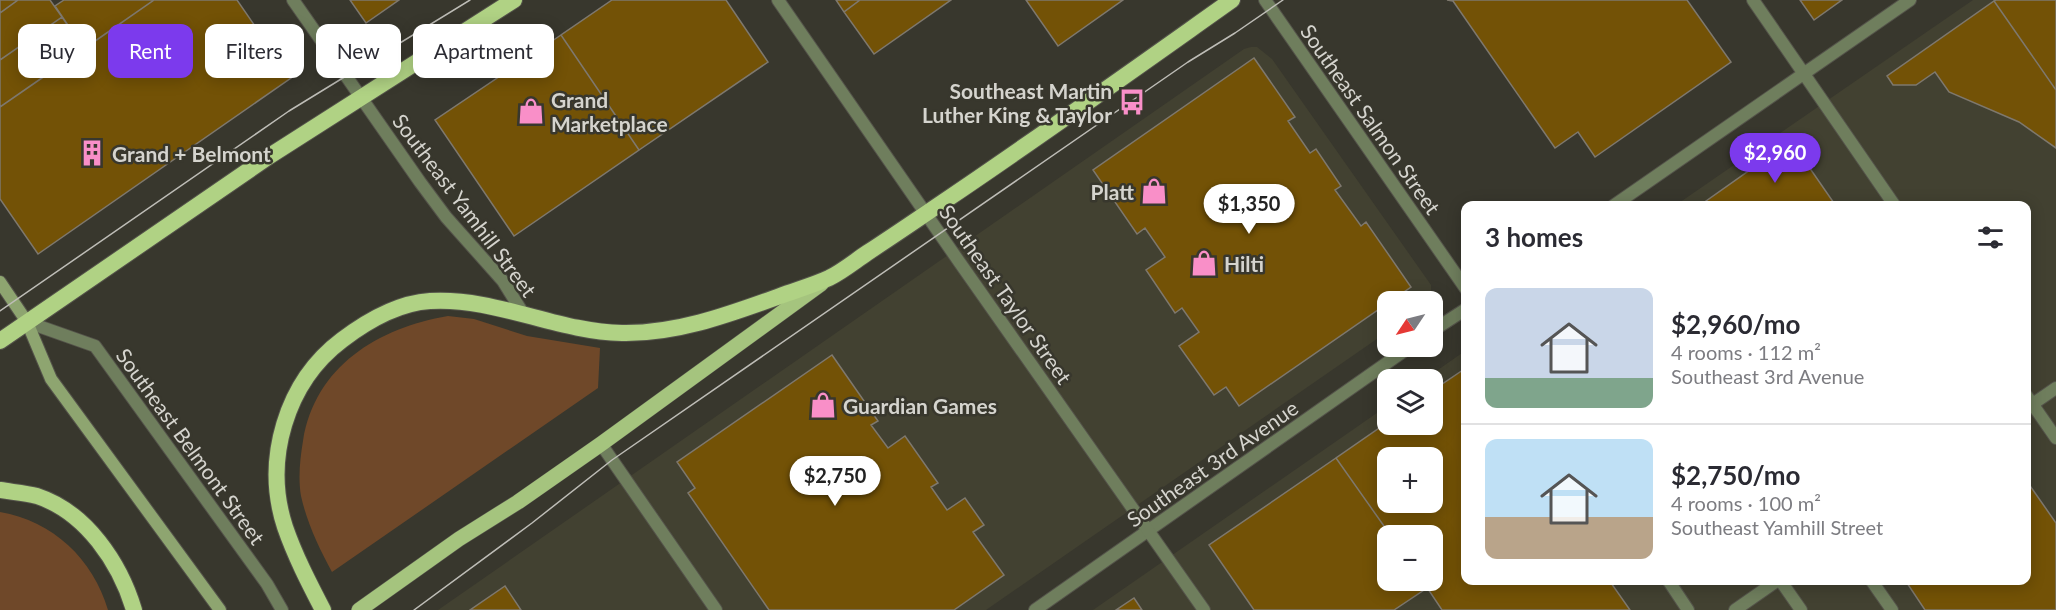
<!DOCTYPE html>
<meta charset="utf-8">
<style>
:root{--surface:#fff;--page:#f7f7f7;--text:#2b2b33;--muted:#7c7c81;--line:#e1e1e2;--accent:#7c3aed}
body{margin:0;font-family:Lato,sans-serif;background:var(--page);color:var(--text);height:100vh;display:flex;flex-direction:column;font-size:22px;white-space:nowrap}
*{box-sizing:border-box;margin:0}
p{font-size:20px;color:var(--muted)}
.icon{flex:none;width:33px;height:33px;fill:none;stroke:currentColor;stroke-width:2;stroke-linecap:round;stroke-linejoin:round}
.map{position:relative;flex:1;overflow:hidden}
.side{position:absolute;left:1461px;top:201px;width:570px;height:384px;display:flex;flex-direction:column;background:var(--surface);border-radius:12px;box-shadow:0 3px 15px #0003}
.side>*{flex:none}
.hud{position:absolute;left:18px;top:24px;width:570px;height:54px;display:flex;gap:12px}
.needle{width:39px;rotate:235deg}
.buttons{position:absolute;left:1377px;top:291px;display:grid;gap:12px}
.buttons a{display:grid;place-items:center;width:66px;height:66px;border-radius:12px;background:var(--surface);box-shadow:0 3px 15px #0003;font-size:30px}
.price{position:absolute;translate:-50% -51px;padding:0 14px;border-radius:21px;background:#fff;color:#222;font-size:20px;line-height:39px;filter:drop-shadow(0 2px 3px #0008)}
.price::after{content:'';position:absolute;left:50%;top:36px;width:18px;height:14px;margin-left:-9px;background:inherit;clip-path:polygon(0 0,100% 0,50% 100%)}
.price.on{background:var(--accent);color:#fff}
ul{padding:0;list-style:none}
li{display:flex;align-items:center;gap:18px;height:150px;padding:0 24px}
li+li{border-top:2px solid var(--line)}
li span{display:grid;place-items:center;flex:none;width:168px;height:120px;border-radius:12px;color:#555}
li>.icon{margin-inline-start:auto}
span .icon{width:72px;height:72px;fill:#fffc;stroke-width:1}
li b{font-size:26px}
h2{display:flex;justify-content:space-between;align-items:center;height:72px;padding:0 24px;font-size:26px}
.pill{padding:0 21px;border-radius:12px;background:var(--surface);box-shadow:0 3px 15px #0003;font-size:21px;line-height:54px}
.pill.on{background:var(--accent);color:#fff}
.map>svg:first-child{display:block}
.built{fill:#424131;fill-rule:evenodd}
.green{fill:#6f4829}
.building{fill:#735206;stroke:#7e786e;stroke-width:1.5;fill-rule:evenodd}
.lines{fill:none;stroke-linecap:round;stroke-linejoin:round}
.service-casing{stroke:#54534a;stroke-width:14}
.minor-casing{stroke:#54534a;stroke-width:14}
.tertiary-casing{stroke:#54534a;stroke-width:14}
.secondary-casing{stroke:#54534a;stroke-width:14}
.primary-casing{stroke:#54534a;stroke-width:16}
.trunk-casing{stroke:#54534a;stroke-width:18}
.service{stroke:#6f7e5d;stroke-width:12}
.minor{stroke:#6f7e5d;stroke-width:12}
.tertiary{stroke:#6f7e5d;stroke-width:12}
.secondary{stroke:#8ea570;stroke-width:12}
.primary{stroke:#a5c47e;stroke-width:15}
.trunk{stroke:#b0d284;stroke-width:16}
.tram{stroke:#bebdb7;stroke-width:1.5}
.labels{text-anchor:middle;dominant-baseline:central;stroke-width:5;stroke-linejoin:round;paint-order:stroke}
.poi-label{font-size:21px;font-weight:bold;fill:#d5d4ce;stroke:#38372d;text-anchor:start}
.street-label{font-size:21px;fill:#d5d4ce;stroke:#38372d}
</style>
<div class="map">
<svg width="2056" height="610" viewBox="0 0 2056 610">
<rect width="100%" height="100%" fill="#38372d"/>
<!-- built -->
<path class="built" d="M1973,0H2056V610H1093L1387,406L1388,424H1432V380L1425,379L1465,351L1466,580H2026V206L1676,205ZM1388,458H1432V502H1388ZM1388,536H1432V580H1388Z
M1251,47H1257L1272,59L1431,285V294L1428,301L1388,302L1387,332L986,610H438L1244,49Z"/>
<!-- green -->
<path class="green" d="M448,316L474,319L527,336L600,348L598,388L332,572C319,548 307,523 301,496C298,478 300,459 303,441C315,366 378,328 448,316Z
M0,512C53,521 93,559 108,610H0Z"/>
<!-- building -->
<path class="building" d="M0,0H18L0,13Z
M18,0H50L62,17L0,60V13Z
M64,0H154L84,49L55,6Z
M154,0H237L291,78L38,254L0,199V107Z
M350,0H399L366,23Z
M612,0H726L768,62L639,150L561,35Z
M836,0H860L844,12Z
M860,0H951L874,54L844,12Z
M1026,0H1123L1058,46Z
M1447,0H1687L1731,62L1595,157L1578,132L1555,148L1453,1Z
M1800,0H1842L1814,20Z
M1996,0H2056V90L1994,1Z
M1994,1L2056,90V148L2019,122L1949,92L1935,72L1916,85H1893L1887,76Z
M62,17L84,49L0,107V60Z
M561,35L639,150L514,236L435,120Z
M1254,58L1295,117L1288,121L1310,153L1316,149L1341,186L1335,190L1361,226L1366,222L1411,287L1239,406L1226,387L1214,395L1179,346L1199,332L1182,308L1175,313L1146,270L1165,257L1145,228L1137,234L1093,170Z
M1791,141L1836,206H1699Z
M832,355L878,421L871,425L888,448L905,436L938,483L931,487L947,510L965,498L984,525L973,532L1004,575L954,610H769L688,493L695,488L677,462Z
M1463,370L1466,374V580H1609L1630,610H1442L1422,580H1432V536H1391L1336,458L1388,422V424H1432V391ZM1388,458H1432V502H1388Z
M1336,458L1391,536H1388V580H1422L1427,588L1394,610H1254L1209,545Z
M2026,480L2056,523V610H1925L1905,580H2026Z
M505,586L521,610H470Z
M1134,598L1142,610H1116Z"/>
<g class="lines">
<!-- service casing -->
<g class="service-casing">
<path id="service" d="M1780,580L1801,610
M1871,580L1892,610"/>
</g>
<!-- minor casing -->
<g class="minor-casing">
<path id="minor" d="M293,0L420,182L446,217L503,281L524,315
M1265,0L1466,289
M1753,0L1895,206
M1613,206L1910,0
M1432,331L1466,309
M2026,395L2056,438
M2027,408L2056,388
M1668,580L1688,610
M1035,610L1411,346
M1735,610L1778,580"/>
</g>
<!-- tertiary casing -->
<g class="tertiary-casing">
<path id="tertiary" d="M778,0L960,263L1204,610
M27,322L95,346L267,584L282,610
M601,444L716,610"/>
</g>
<!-- secondary casing -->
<g class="secondary-casing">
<path id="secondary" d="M0,282L27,322L51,379L220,610"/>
</g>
<!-- primary casing -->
<g class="primary-casing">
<path id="primary" d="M359,610L459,539L518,502L601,444L821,284"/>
</g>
<!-- trunk casing -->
<g class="trunk-casing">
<path id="trunk" d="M0,341L268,157L514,0
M0,490C12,492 25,493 37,496C86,512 120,563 134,610
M323,610C309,583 295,556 285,527C263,460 286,382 342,340C367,321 398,303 430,301C496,297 557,332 622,333C677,334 730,314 780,296C796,290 814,285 829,278C843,271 855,261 867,253C893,236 918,219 943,202C1041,136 1136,68 1232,0"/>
</g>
<!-- service -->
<use href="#service" class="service"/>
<!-- minor -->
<use href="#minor" class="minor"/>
<!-- tertiary -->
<use href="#tertiary" class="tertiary"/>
<!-- secondary -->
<use href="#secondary" class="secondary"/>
<!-- primary -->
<use href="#primary" class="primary"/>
<!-- trunk -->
<use href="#trunk" class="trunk"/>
<!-- tram -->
<path class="tram" d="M0,311L289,111L470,0
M414,610L532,523L612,460L1188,62L1235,33L1283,0"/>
</g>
<!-- icons -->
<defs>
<g id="bus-bare" transform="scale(2.07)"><path d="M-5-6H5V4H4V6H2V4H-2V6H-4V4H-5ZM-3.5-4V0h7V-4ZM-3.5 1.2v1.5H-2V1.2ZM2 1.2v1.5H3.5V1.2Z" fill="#f98fc8" stroke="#38372d" stroke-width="2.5" paint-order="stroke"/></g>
<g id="shop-bare" transform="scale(2.07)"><path d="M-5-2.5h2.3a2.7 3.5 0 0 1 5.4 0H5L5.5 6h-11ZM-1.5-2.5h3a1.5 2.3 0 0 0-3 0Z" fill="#f98fc8" stroke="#38372d" stroke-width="2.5" paint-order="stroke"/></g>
<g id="building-bare" transform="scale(2.07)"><path d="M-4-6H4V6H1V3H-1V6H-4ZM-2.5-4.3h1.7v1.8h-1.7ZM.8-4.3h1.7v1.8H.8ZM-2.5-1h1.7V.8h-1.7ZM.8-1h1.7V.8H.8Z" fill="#f98fc8" stroke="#38372d" stroke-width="2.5" paint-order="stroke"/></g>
</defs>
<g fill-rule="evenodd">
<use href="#bus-bare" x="1132" y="102"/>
<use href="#shop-bare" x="531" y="111"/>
<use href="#building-bare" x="92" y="153"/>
<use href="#shop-bare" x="1154" y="191"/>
<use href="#shop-bare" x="1204" y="263"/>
<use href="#shop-bare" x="823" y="405"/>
</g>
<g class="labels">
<!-- poi labels -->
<g class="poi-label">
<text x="1112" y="90" text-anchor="end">Southeast Martin<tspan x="1112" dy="24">Luther King &amp; Taylor</tspan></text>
<text x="551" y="99">Grand<tspan x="551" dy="24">Marketplace</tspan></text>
<text x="112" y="153">Grand + Belmont</text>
<text x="1134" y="191" text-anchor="end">Platt</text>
<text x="1224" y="263">Hilti</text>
<text x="843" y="405">Guardian Games</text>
</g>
<!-- street labels -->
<g class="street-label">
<text transform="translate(1371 119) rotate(55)">Southeast Salmon Street</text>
<text transform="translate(465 205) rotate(53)">Southeast Yamhill Street</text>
<text transform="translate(1006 294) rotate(55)">Southeast Taylor Street</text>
<text transform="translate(191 446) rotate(54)">Southeast Belmont Street</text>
<text transform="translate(1212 463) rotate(-35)">Southeast 3rd Avenue</text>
</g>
</g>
</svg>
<div class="buttons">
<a><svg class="needle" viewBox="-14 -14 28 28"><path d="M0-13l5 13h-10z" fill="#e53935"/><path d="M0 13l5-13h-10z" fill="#7c7c81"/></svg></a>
<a><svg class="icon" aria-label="layers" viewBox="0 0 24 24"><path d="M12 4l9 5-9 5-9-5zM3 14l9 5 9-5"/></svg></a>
<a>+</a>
<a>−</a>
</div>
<b class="price on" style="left:1775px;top:184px">$2,960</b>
<b class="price" style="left:1249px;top:235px">$1,350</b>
<b class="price" style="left:835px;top:507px">$2,750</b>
<div class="hud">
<a class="pill">Buy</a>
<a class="pill on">Rent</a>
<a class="pill">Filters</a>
<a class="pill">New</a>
<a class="pill">Apartment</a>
</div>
<section class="side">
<h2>3 homes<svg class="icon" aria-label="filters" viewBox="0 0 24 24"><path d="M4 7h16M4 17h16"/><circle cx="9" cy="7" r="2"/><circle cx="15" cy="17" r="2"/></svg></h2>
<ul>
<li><span style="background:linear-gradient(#c9d6e8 75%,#7fa58c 0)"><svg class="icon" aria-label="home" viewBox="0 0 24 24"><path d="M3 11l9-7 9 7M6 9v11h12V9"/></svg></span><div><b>$2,960/mo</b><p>4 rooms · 112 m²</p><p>Southeast 3rd Avenue</p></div></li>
<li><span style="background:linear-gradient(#bfe0f5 65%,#b9a48a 0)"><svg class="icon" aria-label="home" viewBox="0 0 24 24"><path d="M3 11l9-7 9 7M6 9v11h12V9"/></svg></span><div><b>$2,750/mo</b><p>4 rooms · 100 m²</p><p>Southeast Yamhill Street</p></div></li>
</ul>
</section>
</div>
